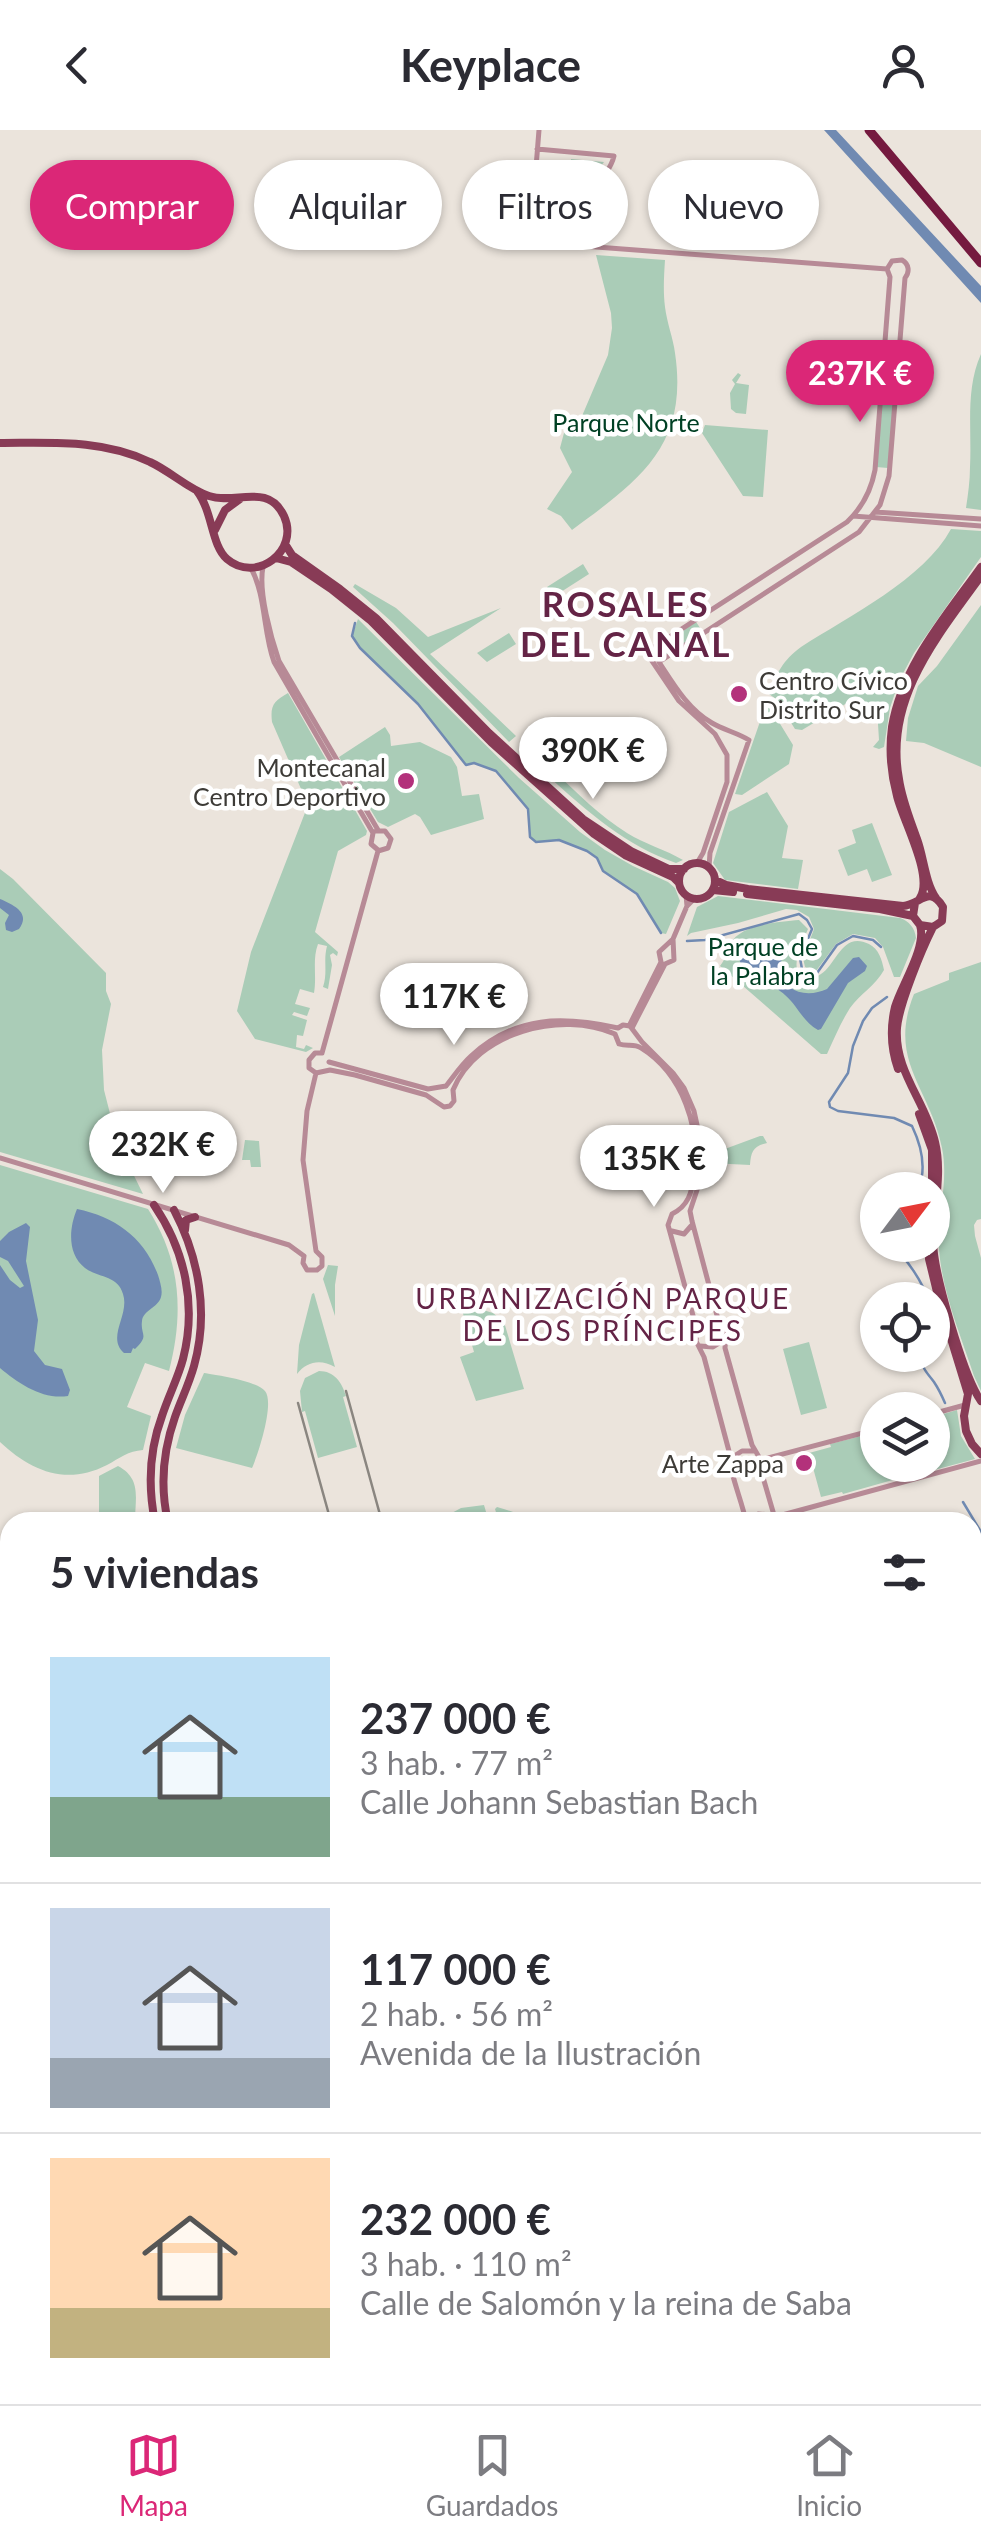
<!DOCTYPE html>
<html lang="es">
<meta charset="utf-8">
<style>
:root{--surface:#fff;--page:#f2f2f3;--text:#2b2b33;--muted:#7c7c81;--line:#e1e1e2;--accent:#db2777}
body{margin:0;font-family:Lato,sans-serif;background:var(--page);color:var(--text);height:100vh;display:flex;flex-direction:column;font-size:38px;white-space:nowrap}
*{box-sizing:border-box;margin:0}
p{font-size:32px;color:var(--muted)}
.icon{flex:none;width:55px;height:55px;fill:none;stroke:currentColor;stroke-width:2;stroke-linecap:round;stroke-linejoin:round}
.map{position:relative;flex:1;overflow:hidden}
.sheet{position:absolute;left:0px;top:1382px;width:982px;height:892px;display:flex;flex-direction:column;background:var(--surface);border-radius:30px 30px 0 0;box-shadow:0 2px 8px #0004}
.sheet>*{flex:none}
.top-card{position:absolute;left:30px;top:30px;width:922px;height:90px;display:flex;gap:20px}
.needle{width:65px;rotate:58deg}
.fabs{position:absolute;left:860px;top:1042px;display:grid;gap:20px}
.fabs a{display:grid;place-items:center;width:90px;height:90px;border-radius:50%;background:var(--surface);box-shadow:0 2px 8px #0004;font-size:50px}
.price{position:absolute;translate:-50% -85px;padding:0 22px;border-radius:35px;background:#fff;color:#222;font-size:32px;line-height:65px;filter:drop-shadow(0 2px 5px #0008)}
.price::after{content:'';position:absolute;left:50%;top:60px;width:30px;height:22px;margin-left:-15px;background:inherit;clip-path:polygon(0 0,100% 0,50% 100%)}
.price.on{background:var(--accent);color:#fff}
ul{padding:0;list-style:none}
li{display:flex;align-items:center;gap:30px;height:250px;padding:0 50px}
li+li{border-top:2px solid var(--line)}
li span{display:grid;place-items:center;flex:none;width:280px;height:200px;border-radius:0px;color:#555}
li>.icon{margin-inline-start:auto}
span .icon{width:120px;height:120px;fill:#fffc;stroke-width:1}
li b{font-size:42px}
h2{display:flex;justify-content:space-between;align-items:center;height:120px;padding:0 50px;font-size:42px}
.tag{padding:0 35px;border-radius:45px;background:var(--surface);box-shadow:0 2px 8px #0004;font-size:35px;line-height:90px}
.tag.on{background:var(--accent);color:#fff}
header{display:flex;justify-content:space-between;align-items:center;height:130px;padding:0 50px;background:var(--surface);font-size:45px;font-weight:700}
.tab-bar{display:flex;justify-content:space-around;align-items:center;height:140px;border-top:2px solid var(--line);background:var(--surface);font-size:28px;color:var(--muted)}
.tab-bar a{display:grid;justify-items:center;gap:5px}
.tab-bar .on{color:var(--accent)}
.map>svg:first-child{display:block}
.green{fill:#aaccb7}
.water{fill:#708ab2}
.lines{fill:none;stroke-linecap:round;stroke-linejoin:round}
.stream{stroke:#708ab2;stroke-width:2.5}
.minor{stroke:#b78a96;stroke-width:5}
.major{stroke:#883b56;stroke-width:8}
.highway{stroke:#751a3f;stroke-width:9}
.tram{stroke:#8a8680;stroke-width:2.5}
.poi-dot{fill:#b3317b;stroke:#fff;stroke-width:4}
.labels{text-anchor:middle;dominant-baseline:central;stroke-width:9;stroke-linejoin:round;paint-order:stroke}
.park-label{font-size:25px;fill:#004024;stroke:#fff}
.poi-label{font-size:25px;fill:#3d3b37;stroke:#fff;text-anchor:end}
.neighbourhood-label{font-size:28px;letter-spacing:2.5px;fill:#642446;stroke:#fff}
.district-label{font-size:35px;font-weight:bold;letter-spacing:2.5px;fill:#642446;stroke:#fff}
</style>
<header><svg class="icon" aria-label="back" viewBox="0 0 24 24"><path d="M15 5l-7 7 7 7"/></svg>Keyplace<svg class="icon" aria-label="person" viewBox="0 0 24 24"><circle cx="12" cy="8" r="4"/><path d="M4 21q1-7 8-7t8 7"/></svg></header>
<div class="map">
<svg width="981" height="2274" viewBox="0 0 981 2274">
<rect width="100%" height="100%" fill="#ebe4dc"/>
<!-- green -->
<path class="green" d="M571,29L604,32C589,52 575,68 576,94L540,91L541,75H544V72L562,73L564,64L554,63L556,40L570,41Z
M596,125L665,130C664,146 663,161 665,177C667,193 673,208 675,223C689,317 638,351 572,400L561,386L547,379L572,342L560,318L564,303L582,286L608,225L612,198L611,183Z
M981,224V380L966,378C968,364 970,351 970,337C972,299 965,260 981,224Z
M885,226L897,227L888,338L876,337Z
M738,243L741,245L736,253L749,255L746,284L736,283L731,279L730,263L735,254L732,250Z
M705,295L768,300L763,367L743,366L702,303Z
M951,399L981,401V427L914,523L899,551L890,578L884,617L879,619L873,617L879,610L877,578L861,577L857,567L802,600L795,599L776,569L769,564C776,544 783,530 801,517C849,486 924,449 951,399Z
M583,434L589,444L553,467L547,457Z
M355,454L396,478L428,507L501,478L430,524L516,606L509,612L393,493L353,457Z
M981,475V637L924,613L906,611L908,588L918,556L937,536Z
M358,489L519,648L580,702L605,720L633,736L668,752L675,758L680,771L666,804L661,803L637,764L604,741L597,728L587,721L559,710L536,712L530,707L528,679L496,641L474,633L466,635L418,574L360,518L352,506Z
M696,492L703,502L666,525L660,515Z
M509,503L516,514L487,532L477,523Z
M288,563L367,701L366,705L338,721L315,802L338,822L337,826L333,823L330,825L332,835L328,859L323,857C328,842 323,831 327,816L318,814C312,830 317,845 314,863L300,859L295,874L310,878L307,886L294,882L292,885L307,890L303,906L297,905L296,917L304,919L306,915L313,918L306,922L255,909L237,881L251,822L308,675L272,592C270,575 274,571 288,563Z
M765,577L771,579L793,615L789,634L742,665L735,664Z
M385,597L390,605L391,616L420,612L451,627L457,637L462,666L479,664L484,689L431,705L420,687L415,684L388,697L378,692L339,627Z
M554,641C577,663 600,686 627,703C645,714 666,720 683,730L676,733C626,716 588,682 549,647Z
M767,662L788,696L782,728L803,730L798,759L725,750L713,733L729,682Z
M872,693L892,745L872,752L867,739L848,746L838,720L856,713L852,700Z
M0,739L13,749L106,843V861L111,874L102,920L104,960L117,1011L143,1064L0,1022Z
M718,766L900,788C909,791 915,798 916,808L900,847H894L883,817L875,808L853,804L836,814L816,841L805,837L803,828L814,799L809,787L797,780L786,779L738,793L691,803L687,806L697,777Z
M799,790L808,799C803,811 786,842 806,848C812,850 816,847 821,844C837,834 842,801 869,814C879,819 882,830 884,840C876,855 860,864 850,878C841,892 834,909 827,924H821L720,836C726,829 726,822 730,814C741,794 779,792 799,790Z
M981,832V1089L977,1090L974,1095L975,1106L981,1128V1261L974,1246C961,1206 942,1162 939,1119C937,1085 949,1052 942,1018C930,957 887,931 914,864L949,850V843Z
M760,1006H763L767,1013C753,1016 751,1022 750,1035L710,1033L714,1023Z
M245,1010L259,1011L261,1037H251L250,1030H242Z
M0,1035L148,1079C181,1131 184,1183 169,1241L145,1233L127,1277L151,1286L143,1320C128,1321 120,1328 107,1335C66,1356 31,1341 0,1312Z
M328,1135L338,1136L335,1155V1186L323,1149Z
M314,1163L335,1237C321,1229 307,1231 297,1244L299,1215L312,1164Z
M460,1173L493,1183L504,1192L524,1259L476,1271L460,1227L474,1222Z
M809,1212L827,1278L801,1285L783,1219Z
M319,1241C334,1241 342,1252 346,1266L343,1267L357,1317L318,1328L305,1281L302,1282L300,1261L305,1248Z
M204,1243C217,1245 257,1251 265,1261C275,1273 258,1325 252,1338L176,1318L185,1285Z
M957,1280L961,1306L975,1329L923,1343L918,1335H932L933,1287Z
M877,1302L878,1335H910L914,1344L843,1364L842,1362L821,1367L809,1323L831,1317L830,1314Z
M118,1336C142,1349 135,1368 135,1392H99V1346Z
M484,1375L489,1392H435L461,1378Z
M497,1377C520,1383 535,1393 559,1389L560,1392H499L495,1379Z
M0,1613L10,1614V1691H0Z
M0,1703L10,1704V1810H0Z"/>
<!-- water -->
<path class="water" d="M824,0H836L981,156V173Z
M0,769C14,775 31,783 19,799L12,802L6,800L5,793L9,785L0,778Z
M772,810L782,811C783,820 781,829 781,838C782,863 808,868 827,859L853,828L859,827L867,836L865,841L848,853L821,899L818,900C802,891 798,876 785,865C766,846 701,831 772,810Z
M77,1079C115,1087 144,1107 158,1145C160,1152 163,1160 161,1167C158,1178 143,1180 142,1191C140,1205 150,1205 135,1219L133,1218L131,1223H124C106,1207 130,1185 123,1164C118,1145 98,1148 85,1138C67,1124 69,1098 77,1079Z
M26,1093L30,1097L26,1131L38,1190L34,1221L45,1235L62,1239L70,1260L68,1266C43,1270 19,1254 0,1238V1135L10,1150L20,1158L24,1156L8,1131L0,1127V1111L9,1102Z"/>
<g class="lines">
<!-- stream -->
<path class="stream" d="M355,493L352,506L360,518L418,574L466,635L474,633L496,641L528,679L530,707L536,712L559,710L587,721L597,728L603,741L637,764L661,803
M687,811L705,810L799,784L807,790L812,799L800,828L802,839L808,842L817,843L837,815L853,806L873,810L881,817
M887,867L872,878L863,891L853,916L848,943L829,972L830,977L838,981L894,988L912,996C922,1017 927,1039 918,1060
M892,1115C906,1128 923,1152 928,1170
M923,1225C921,1239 926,1241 934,1252C938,1258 942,1266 945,1273
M963,1372L981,1402"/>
<!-- minor -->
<path class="minor" d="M539,0L530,112L887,139
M537,19L614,26C612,35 608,40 603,48C583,74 582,84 590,116
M875,382L981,389
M853,386L981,396
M263,437C258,461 271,508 279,531L378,700
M251,438C266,466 263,502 274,532L373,703
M376,701H385L391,709L388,718L378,721
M373,703L371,714L378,720
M697,733L703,723L727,652V625L715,604L679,571L646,522L847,392C862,378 871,361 875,340L890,147L887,139L892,131L902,130C909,134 910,142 905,148L889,346L880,375L859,402L659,532C674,555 688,579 712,593C724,600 738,603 749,610L710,723L709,737
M686,765L687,776
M661,832L659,822L673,809
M629,896L661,832
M632,898L665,834L674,830L673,809L687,776L695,768
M615,904L619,914C628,917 633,913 641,918C683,944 701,999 694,1045C692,1063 688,1076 672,1084L668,1095L697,1200L696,1211L704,1227L730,1325C728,1340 743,1373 746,1392L758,1384L773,1385
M322,923L378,721
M329,932L428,959L446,956
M316,943L330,940L355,945L426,965L444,977L450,976L454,971L453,960
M316,943L309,938V930L315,923H322
M446,956C454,946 461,935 471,926C516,885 563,886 618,898L623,895L630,896L642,912L673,943L684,958L694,981L699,1004L701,1029L697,1060L690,1081L692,1091L719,1193L726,1203L725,1218L752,1315L759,1327L760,1337L776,1392
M453,960C477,902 561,880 615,904
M0,1028L289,1115L304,1126
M672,1101L684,1104L691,1096
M304,1126L303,1133L307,1140H317L322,1136V1127L316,1121L303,1030L307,981L316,943
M697,1204L708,1197L721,1198
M700,1216L713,1217L724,1210
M932,1284L965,1275
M731,1328L742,1321H755
M760,1330L878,1299
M732,1339L745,1341L759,1333
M775,1387L981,1331
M972,1859L981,1857"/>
<!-- major -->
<path class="major" d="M0,313C51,313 102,309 150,332C170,341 188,359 209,366C235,375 268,352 284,386C300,421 256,454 227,429C211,415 213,382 197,361
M215,400L225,380L240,369
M285,414L292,425L340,459L376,488L489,603L583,689L631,721L669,739H684
M276,428L291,432L331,459L371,491L491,612L594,704L625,725L673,747L679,753
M679 751a18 18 0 1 1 36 0a18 18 0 1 1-36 0Z
M715,750L726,755L748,759L903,776C920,775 929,754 943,777L942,791L933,797L920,795L913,786L915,773
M713,760L733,762
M747,764L880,779L913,786
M920,768C934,746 903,691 897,666C891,644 889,620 892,597C902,536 946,486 981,437
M936,768C925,752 924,728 917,709C910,689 902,670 899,649C884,569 937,507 981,446
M933,797C922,819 899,874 897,898C894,941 926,972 935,1012C943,1045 933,1078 933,1111C933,1141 964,1248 981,1271
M898,939C891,919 890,898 895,877C902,854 927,817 920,795
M919,984L932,1020V1060
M154,1075C185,1120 197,1175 183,1229C178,1248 168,1267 162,1286C149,1321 148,1357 155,1392
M185,1100L186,1090L195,1087
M929,1129L938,1166L968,1264L964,1286L966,1301L972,1314L981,1324
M168,1392C160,1357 163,1321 175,1287C181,1270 189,1254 194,1236C209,1183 199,1128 174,1080
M972,1752L981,1730
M972,1777L981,1755
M261,2265L262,2274
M274,2265L275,2274
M903,2274V2265
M910,2274L911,2265"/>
<!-- highway -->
<path class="highway" d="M869,0L981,133
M0,1896H10
M0,1917H10
M0,1929L10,1927"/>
<!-- tram -->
<path class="tram" d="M346,1261L382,1392
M298,1273L331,1392
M803,2274L804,2265"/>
</g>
<!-- markers -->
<g class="poi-dot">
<circle cx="739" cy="564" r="10"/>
<circle cx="406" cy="651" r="10"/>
<circle cx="804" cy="1333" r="10"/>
</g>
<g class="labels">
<!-- park labels -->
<g class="park-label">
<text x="626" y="292">Parque Norte</text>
<text x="763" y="816">Parque de<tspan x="763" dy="29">la Palabra</tspan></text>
</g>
<!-- poi labels -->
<g class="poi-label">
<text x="759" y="550" text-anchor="start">Centro Cívico<tspan x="759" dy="29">Distrito Sur</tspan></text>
<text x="386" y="637">Montecanal<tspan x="386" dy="29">Centro Deportivo</tspan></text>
<text x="784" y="1333">Arte Zappa</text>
</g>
<!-- neighbourhood labels -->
<g class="neighbourhood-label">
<text x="603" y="1168">URBANIZACIÓN PARQUE<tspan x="603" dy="32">DE LOS PRÍNCIPES</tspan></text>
</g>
<!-- district labels -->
<g class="district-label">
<text x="626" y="473">ROSALES<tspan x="626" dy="40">DEL CANAL</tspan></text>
</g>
</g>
</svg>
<div class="fabs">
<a><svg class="needle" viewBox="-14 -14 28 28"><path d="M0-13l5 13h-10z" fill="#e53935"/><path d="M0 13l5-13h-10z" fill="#7c7c81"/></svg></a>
<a><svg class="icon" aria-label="locate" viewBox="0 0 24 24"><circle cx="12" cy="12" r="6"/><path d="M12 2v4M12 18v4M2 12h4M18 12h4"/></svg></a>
<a><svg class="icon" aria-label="layers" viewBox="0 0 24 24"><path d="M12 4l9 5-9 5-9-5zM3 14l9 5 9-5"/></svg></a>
</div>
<b class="price on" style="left:860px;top:295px">237K €</b>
<b class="price" style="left:593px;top:672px">390K €</b>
<b class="price" style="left:454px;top:918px">117K €</b>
<b class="price" style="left:163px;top:1066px">232K €</b>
<b class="price" style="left:654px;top:1080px">135K €</b>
<div class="top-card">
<a class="tag on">Comprar</a>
<a class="tag">Alquilar</a>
<a class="tag">Filtros</a>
<a class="tag">Nuevo</a>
</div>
<section class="sheet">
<h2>5 viviendas<svg class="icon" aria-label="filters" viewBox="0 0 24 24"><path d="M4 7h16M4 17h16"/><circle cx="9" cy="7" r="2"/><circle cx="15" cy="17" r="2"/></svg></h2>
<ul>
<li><span style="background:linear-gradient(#bfe0f5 70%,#7fa58c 0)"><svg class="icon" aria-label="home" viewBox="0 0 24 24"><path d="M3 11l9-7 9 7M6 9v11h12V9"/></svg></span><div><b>237 000 €</b><p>3 hab. · 77 m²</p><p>Calle Johann Sebastian Bach</p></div></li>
<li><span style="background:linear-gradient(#c9d6e8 75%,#9aa5b1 0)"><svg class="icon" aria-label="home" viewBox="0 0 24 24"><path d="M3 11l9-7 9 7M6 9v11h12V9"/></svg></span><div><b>117 000 €</b><p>2 hab. · 56 m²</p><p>Avenida de la Ilustración</p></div></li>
<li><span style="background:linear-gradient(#ffd9b3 75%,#c2b280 0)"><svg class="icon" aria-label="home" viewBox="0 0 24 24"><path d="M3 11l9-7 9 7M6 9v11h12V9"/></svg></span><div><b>232 000 €</b><p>3 hab. · 110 m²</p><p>Calle de Salomón y la reina de Saba</p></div></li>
</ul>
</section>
</div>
<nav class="tab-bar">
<a class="on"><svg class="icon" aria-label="map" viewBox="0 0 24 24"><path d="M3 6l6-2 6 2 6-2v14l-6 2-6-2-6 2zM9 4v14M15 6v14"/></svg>Mapa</a>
<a><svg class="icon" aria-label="saved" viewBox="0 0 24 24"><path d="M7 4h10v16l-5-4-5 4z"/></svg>Guardados</a>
<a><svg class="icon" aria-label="home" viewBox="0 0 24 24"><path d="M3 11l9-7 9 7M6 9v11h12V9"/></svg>Inicio</a>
</nav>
